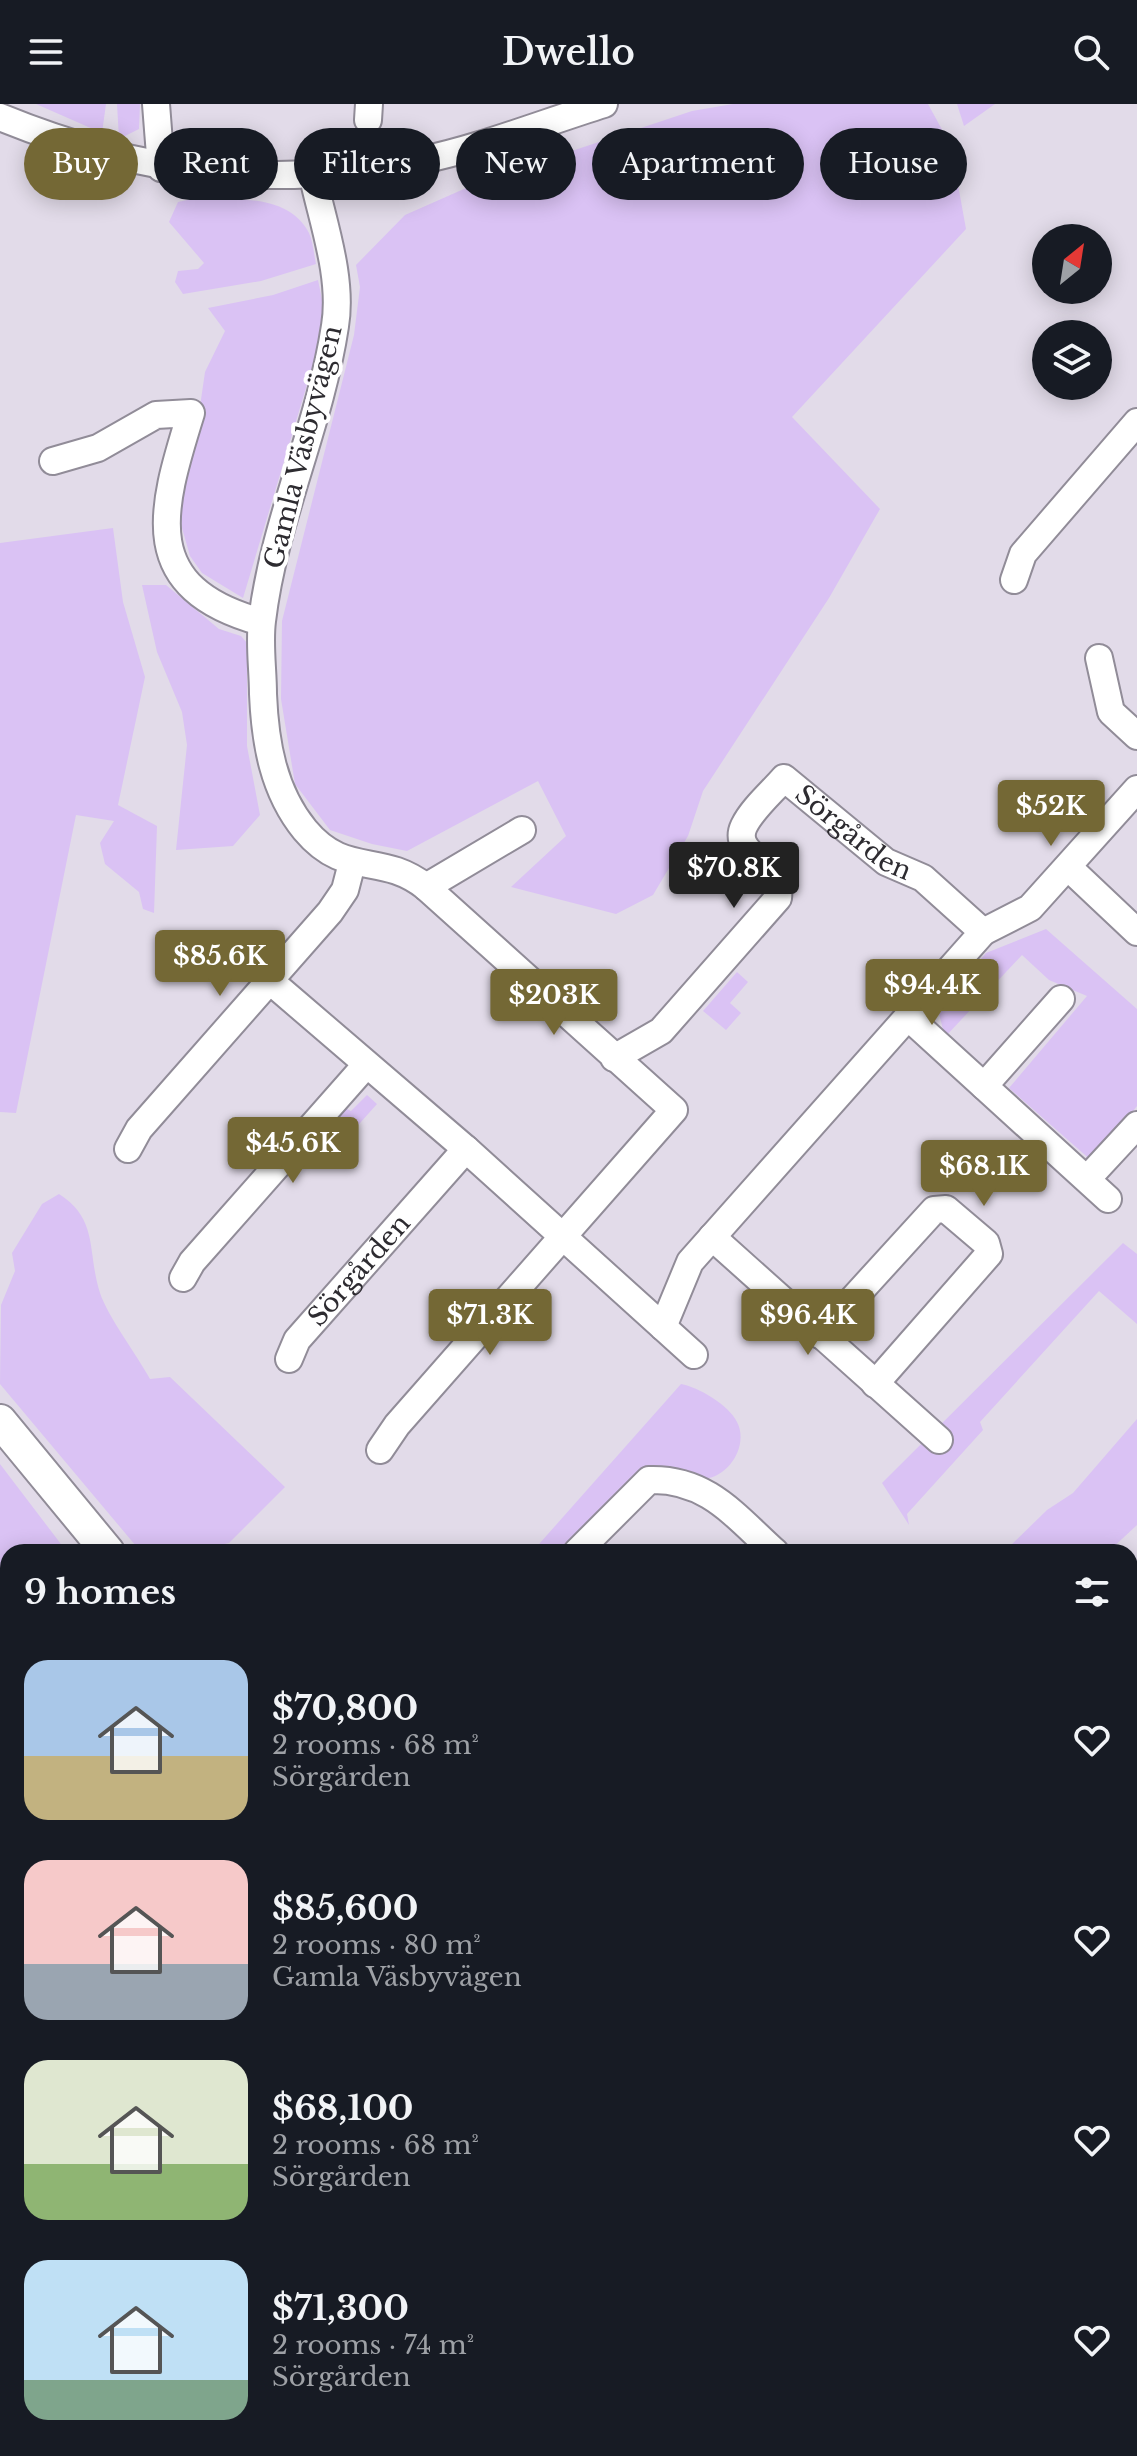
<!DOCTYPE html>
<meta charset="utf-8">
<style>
:root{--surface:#171b24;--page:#20242c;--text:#f1f3f6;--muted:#9ea1a6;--accent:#746835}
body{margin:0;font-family:"Libre Baskerville",serif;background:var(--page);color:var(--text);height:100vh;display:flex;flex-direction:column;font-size:30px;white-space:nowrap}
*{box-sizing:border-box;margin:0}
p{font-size:26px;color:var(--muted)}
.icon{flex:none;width:44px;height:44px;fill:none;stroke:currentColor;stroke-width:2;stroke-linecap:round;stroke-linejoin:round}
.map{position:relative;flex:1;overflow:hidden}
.panel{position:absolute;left:0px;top:1440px;width:1138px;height:912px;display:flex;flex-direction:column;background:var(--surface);border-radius:24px 24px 0 0;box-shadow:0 4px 20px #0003}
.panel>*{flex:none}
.banner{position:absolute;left:24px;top:24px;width:1090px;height:72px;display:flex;gap:16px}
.needle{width:52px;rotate:30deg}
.tools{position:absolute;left:1032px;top:120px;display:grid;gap:16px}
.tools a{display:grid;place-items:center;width:80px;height:80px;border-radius:50%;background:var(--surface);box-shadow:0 4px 20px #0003;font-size:40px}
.price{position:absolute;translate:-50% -68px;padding:0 18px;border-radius:8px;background:var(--accent);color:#fff;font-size:26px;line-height:52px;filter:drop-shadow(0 2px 4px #0008)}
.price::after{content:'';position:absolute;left:50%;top:48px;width:24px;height:18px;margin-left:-12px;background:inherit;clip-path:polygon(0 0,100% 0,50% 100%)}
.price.selected{background:#222;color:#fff}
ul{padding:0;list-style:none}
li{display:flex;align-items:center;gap:24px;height:200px;padding:0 24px}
li span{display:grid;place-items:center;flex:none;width:224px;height:160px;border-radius:24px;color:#555}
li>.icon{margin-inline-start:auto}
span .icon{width:96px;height:96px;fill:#fffc;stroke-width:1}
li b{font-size:34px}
h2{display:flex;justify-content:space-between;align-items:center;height:96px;padding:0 24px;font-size:34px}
.pill{padding:0 28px;border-radius:36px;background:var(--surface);box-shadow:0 4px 20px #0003;font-size:28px;line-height:72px}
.pill.selected{background:var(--accent);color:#fff}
header{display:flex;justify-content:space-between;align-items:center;height:104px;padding:0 24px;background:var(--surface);font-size:36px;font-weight:600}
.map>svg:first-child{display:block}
.green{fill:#dac2f4}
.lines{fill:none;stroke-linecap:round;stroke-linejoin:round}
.minor-casing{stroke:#918c98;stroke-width:30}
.major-casing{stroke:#918c98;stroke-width:36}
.minor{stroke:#fff;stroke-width:26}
.major{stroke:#fff;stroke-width:32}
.labels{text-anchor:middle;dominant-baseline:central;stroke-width:8;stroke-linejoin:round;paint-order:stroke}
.street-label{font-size:26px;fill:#2d2b30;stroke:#fff}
</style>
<header><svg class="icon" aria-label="menu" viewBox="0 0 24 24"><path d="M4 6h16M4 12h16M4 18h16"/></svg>Dwello<svg class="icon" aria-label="search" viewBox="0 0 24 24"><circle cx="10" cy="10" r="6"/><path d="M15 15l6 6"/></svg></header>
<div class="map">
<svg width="1137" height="2352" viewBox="0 0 1137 2352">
<rect width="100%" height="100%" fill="#e2dbe9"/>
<!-- green -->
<path class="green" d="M36,0H106L102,29Z
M117,0H140L139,25L119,35Z
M733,0H928L951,42L966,125L792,313L880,405L829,494L703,687L688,732L653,791L616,810L511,783L566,732L538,677L407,747L372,740L330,726L295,680L281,595L282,517L354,231L360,183L356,161L405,111L482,77L692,7Z
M957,0H995L964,22Z
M192,95C231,96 288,88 309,129C313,138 314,151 316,160L261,177L183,190L175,178L178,167L198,165L204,159L169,118L178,98Z
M318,176L324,205L321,234L243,494L202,469L190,452L180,417L179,385L196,330L205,268L225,227L208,204L273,191Z
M113,424L123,498L145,573L118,701L157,722L154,809L143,805L139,788L105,760L100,739L114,717L76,711L16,1009L0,1008V439Z
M142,481H166L219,525L241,532L247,539V642L260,711L233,742L176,746L187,641L182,608L157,548Z
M1046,825L1137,905V1002L1093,1058L1009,984L1087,892L1049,876L1022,851L945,933L938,906L986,849Z
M737,868L748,878L730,899L741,909L726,926L703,907Z
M367,991L377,1000L327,1056L312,1044L345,1004L351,1007Z
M59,1090C99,1115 87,1149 100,1189C108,1213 137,1251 150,1275L170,1273L285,1383L229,1439L220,1441L212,1448H141L0,1280L1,1201L15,1167L12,1149L42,1100Z
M1123,1139L1137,1150V1220L1099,1187L980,1318L983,1326L907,1410L909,1421L882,1379Z
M681,1280C698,1283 729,1301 737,1318C749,1341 729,1373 704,1375C689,1376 671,1364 655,1364L566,1448H532Z
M1137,1315V1421L1108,1448H1004L1047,1406L1073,1389Z
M0,1360L67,1448H8V1500L0,1482Z
M8,1739V1926L0,1936V1753Z
M0,1992L8,1998V2344H91L95,2352H0Z
M119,2344H379L374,2352H120Z
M838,2344H888L893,2352H828Z"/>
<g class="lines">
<!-- minor casing -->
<g class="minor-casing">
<g id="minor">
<path d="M156,0L161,64"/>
<path d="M0,13C139,70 270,86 418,57C481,44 543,19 604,0"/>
<path d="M368,16L369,0"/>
<path d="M313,73C323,119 343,174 335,222C320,322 274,416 262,517C259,540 263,566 263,590C265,638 273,687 305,726C346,775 380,747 426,783L674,1006L397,1321L380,1346"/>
<path d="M53,357L98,344L156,311L191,309C160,408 138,484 261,518"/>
<path d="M1014,476L1023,450L1137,318"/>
<path d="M1099,554L1111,608L1137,632"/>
<path d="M1068,763L1137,828"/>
<path d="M426,783L522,726"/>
<path d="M983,828L1030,804L1137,685"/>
<path d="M269,876L466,1045L694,1251"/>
<path d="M908,913L1108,1095"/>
<path id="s1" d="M614,954L661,927L778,794C783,760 730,751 744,722C752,705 772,688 784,674L886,758L923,774L983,828L690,1158L663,1223"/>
<path d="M984,982L1061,895"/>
<path d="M128,1045L139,1025L330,808L345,786L352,759"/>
<path d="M1087,1075L1137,1021"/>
<path d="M712,1133L939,1336"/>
<path d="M183,1174L192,1158L366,961"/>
<path d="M820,1231L934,1106L946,1105L986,1139L989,1150L875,1280"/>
<path id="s2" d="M289,1255L297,1236L466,1045"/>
<path d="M577,1448L649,1376C707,1374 735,1412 775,1448"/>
<path d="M1130,1642L1137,1646"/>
<path d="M1130,1896L1137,1891"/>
<path d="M1130,2265L1137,2260"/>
<path d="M1119,2344L1125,2352"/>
<path d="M798,2352L812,2344"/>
</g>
</g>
<!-- major casing -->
<g class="major-casing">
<path id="major" d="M0,1317L108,1448
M921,2344L927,2352"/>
</g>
<!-- minor -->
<use href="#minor" class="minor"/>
<!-- major -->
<use href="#major" class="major"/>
</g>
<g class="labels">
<!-- street labels -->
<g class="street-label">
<text transform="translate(303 343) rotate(-76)">Gamla Väsbyvägen</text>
<text stroke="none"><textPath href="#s1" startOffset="468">Sörgården</textPath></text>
<text stroke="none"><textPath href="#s2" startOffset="114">Sörgården</textPath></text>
</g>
</g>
</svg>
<div class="tools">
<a><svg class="needle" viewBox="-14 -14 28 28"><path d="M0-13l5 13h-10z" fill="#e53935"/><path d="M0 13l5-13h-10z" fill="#9ea1a6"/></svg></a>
<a><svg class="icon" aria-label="layers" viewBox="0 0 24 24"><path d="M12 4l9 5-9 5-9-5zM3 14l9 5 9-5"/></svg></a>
</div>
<b class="price" style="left:1051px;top:744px">$52K</b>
<b class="price selected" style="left:734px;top:806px">$70.8K</b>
<b class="price" style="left:220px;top:894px">$85.6K</b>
<b class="price" style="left:932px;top:923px">$94.4K</b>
<b class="price" style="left:554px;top:933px">$203K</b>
<b class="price" style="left:293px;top:1081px">$45.6K</b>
<b class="price" style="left:984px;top:1104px">$68.1K</b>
<b class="price" style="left:490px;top:1253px">$71.3K</b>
<b class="price" style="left:808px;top:1253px">$96.4K</b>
<div class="banner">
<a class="pill selected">Buy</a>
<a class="pill">Rent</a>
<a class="pill">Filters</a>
<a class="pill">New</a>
<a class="pill">Apartment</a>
<a class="pill">House</a>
</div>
<section class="panel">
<h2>9 homes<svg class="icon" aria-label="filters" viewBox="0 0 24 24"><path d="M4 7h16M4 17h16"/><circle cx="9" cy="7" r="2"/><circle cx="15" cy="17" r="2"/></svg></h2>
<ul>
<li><span style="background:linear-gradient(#a9c7e8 60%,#c2b280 0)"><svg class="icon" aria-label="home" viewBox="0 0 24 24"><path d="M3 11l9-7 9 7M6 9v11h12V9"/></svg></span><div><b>$70,800</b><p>2 rooms · 68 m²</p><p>Sörgården</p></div><svg class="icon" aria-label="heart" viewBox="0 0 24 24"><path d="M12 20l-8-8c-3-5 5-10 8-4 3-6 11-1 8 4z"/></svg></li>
<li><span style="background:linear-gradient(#f6c9c9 65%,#9aa5b1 0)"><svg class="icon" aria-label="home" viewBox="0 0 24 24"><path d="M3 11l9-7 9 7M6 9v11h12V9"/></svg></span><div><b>$85,600</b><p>2 rooms · 80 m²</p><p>Gamla Väsbyvägen</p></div><svg class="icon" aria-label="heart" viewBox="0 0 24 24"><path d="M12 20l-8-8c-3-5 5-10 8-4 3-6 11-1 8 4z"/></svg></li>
<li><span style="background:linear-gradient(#dfe7d0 65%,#8fb573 0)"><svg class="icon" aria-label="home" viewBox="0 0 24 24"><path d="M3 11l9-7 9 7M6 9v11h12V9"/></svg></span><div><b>$68,100</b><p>2 rooms · 68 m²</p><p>Sörgården</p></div><svg class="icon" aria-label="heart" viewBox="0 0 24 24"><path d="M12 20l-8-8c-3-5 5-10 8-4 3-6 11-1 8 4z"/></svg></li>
<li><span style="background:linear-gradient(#bfe0f5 75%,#7fa58c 0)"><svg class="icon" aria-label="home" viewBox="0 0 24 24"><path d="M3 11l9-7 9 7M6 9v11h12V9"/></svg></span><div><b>$71,300</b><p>2 rooms · 74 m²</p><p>Sörgården</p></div><svg class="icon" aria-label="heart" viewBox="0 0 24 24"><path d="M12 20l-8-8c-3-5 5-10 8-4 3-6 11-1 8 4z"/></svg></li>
</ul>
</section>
</div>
